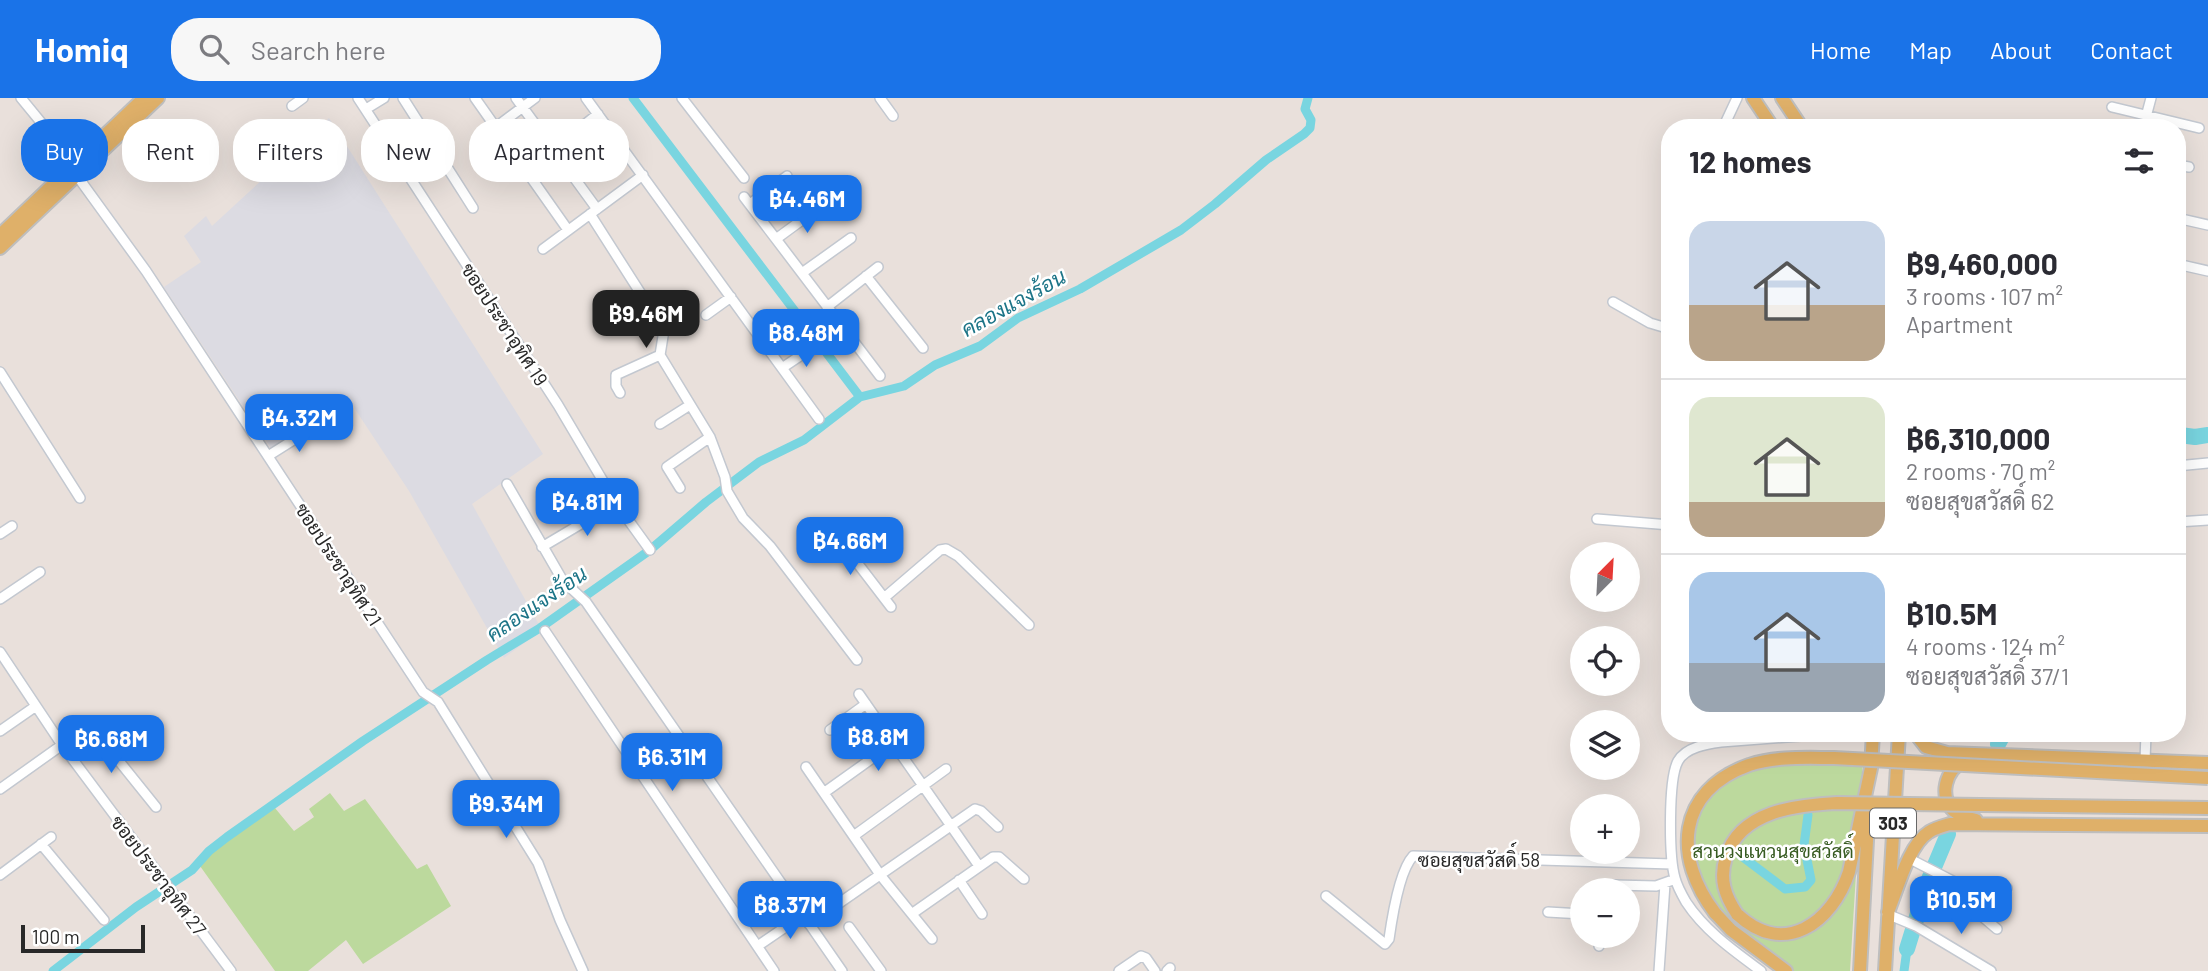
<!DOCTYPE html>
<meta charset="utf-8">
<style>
:root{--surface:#fff;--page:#f7f7f7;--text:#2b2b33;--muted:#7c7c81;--line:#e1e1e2;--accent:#1a73e8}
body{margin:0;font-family:Barlow,Sarabun,sans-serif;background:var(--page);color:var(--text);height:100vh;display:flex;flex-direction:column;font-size:26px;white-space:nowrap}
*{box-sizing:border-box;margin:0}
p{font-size:23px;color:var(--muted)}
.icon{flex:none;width:38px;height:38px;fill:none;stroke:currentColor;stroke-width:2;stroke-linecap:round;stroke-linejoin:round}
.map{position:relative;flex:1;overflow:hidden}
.panel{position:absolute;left:1661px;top:21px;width:525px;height:623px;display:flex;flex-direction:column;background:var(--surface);border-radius:28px;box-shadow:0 7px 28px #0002}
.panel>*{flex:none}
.top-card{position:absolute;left:21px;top:21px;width:665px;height:63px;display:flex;gap:14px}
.needle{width:46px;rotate:24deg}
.tools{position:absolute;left:1570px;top:444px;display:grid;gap:14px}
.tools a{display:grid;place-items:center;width:70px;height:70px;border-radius:50%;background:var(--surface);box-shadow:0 7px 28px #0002;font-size:35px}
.scale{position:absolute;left:21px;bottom:18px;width:124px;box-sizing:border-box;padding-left:7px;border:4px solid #282828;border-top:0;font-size:19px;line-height:24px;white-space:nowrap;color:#282828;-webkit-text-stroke:5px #fff;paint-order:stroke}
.price{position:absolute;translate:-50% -60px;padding:0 16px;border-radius:14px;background:var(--accent);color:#fff;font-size:23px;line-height:46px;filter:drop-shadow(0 2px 4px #0008)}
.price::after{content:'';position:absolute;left:50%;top:42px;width:21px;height:16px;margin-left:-10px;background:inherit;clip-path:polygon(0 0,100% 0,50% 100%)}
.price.current{background:#222;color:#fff}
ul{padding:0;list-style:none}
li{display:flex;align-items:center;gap:21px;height:175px;padding:0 28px}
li+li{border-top:2px solid var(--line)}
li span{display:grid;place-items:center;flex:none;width:196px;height:140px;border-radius:21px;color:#555}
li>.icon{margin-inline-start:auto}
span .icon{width:84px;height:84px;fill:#fffc;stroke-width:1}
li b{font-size:30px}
h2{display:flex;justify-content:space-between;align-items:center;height:84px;padding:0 28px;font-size:30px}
.tag{padding:0 24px;border-radius:28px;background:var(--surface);box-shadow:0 7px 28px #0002;font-size:24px;line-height:63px}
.tag.current{background:var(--accent);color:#fff}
header{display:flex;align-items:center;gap:42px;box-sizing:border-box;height:98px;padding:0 35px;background:var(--accent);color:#fff}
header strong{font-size:33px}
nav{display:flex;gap:38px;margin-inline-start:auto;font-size:24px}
.search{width:490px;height:63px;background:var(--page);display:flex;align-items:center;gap:18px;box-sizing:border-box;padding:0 24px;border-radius:28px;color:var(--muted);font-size:26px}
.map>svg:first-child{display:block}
.industrial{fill:#dcdbe2}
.green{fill:#bcd99d}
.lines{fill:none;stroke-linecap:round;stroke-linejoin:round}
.canal{stroke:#79d5e0;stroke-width:9}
.river{stroke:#79d5e0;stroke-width:16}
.minor-casing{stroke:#c3c8d0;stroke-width:12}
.major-casing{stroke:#bebebe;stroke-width:16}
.minor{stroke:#fff;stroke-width:9}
.major{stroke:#dfb069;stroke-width:12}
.major-bridge-casing{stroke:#bebebe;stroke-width:16;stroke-linecap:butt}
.major-bridge{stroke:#dfb069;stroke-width:12}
.labels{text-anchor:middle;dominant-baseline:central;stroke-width:5;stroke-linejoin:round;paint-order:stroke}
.shield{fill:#fff;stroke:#686868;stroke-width:2}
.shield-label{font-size:18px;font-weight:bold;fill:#282828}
.street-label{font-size:19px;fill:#282828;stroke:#fff}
.park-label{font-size:19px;fill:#375b21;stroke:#fff}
.water-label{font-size:21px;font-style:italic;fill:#1c7487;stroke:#fff}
</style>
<header>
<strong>Homiq</strong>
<div class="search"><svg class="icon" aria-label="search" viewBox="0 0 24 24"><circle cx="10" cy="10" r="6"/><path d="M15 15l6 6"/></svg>Search here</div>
<nav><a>Home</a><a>Map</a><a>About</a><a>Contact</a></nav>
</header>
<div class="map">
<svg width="2208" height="873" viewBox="0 0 2208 873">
<rect width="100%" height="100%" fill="#e9e0db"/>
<!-- industrial -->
<path class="industrial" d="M329,20L543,356L472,406L542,532L504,560L409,393L349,302L272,352L164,189L201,164L184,138L206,118L212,128Z"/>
<!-- green -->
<path class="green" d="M1776,661L1863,662L1850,873H1785L1704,805L1686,725L1717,682Z
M330,695L344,713L365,701L417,771L427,766L451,808L363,866L346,842L308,873H275L200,768C210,745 254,724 275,710L294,733L314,719L309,711Z"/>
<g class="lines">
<!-- canal -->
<path class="canal" d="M633,0L860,299
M1740,757L1785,791L1805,789L1811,782L1804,747L1808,717
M53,873L136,809L192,772L209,753L227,739L363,643L487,562L540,530L650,452L706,404L759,364L804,342L860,299L904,288L935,267L980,248L1018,220L1080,191L1181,132L1215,106L1266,62L1304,36L1310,30L1311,22L1305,11L1308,0
M1904,873L1907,851"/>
<!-- river -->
<path class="river" d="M2177,334L2180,337L2195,339L2208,337
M1998,646L2004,635
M1907,851L1927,786L1948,736"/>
<!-- minor casing -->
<g class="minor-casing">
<path id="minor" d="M21,0L76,67
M358,0L558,307L616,405L650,452
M403,0L473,110
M475,0L568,132
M516,0L597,111
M586,0L819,321
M682,0L744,80
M880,0L893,18
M292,8L303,0
M2112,9L2199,30
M366,11L384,0
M496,29L535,0
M1723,30L1737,0
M2143,30L2151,0
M554,51L598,16
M2177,67L2189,69
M75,75L146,173L423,594L438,604L538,765L560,822L583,873
M744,99L880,278
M750,106L787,78
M590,116L664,232L660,257L710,339L725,379L727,393L743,420L770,448L857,562
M2177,120L2208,127
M776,141L821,108
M543,151L643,77
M2177,166L2208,173
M802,175L851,140
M866,178L923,250
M1613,204L1650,225L1670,231
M827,209L878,169
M706,217L731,199
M782,270L843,229
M0,274L80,400
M620,295L616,288V277L660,257
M660,326L690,307
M268,358L314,329
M2177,368L2208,365
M507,386L563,483L586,504L842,873
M680,390L667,369L710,339
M1597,421L1670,427
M2177,424L2208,422
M2179,424V490
M832,432L891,509
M0,436L12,428
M542,449L616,405
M884,500L940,452L946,451L958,458L1029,527
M0,501L40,474
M545,533L774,873
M0,554L62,647L231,873
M859,596L979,768
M830,632L866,606
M0,633L36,608
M2145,663L2146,635
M806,669L881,778L932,841
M0,691L90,627L156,709
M825,694L913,631
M855,737L946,671
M41,746L104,822
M1910,761L1980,797L1977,814L1997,831
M0,777L51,739
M959,782L982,816
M1605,793L1607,789L1614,787L1656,788L1670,783
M1980,797H1991L2007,790
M1326,798L1385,846L1389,841C1392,820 1399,773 1413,758L1672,766
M1548,814L1582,816
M913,815L993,759H999L1024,781
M1887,816L1916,828L1991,873
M809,826L975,711L981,713L998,729
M849,829L881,873
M762,845L803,817
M1599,848L1600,838
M1119,873L1141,858L1146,860L1155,873
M1167,873L1170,870
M1659,873L1665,786
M1761,873C1734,853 1705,833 1686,804C1682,797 1677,788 1675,780C1669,760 1668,681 1678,663C1686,649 1707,646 1721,644L1841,635"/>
</g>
<!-- major casing -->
<g class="major-casing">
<path id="major" d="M1753,0L1773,30
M1782,0L1802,30
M0,137L144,0
M0,150L158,0
M1915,635L1926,649L1947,655L2208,665
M1963,664C1946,671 1938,699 1954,713C1960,718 1968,720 1976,722
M1871,670L1873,635
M2131,709L2208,710
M1888,814C1897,792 1909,746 1929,734C1935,730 1943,728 1950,726L2208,728
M1715,815L1731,832L1786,873
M1737,816C1784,860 1832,825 1849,774L1871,670
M1860,873L1869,705
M1885,873L1899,635"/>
</g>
<!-- minor -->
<use href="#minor" class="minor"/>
<!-- major -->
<use href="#major" class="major"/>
<!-- major-bridge casing -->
<g class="major-bridge-casing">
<path id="major-bridge" d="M1715,815C1673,760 1676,693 1749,667C1777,658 1806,660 1834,660L2208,680
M1737,816C1725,798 1719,781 1726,759C1740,713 1796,707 1837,705L2131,709"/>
</g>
<!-- major-bridge -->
<use href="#major-bridge" class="major-bridge"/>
</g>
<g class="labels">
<!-- shield labels -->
<rect class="shield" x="1870" y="710.5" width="46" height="29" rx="5"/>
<g class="shield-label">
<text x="1893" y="725">303</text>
</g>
<!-- street labels -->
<g class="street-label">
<text transform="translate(505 226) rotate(57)">ซอยประชาอุทิศ 19</text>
<text transform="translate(339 466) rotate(57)">ซอยประชาอุทิศ 21</text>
<text x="1479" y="761">ซอยสุขสวัสดิ์ 58</text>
<text transform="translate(159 777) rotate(53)">ซอยประชาอุทิศ 27</text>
</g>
<!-- park labels -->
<g class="park-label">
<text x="1773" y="752">สวนวงแหวนสุขสวัสดิ์</text>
</g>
<!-- water labels -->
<g class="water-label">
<text transform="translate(1013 204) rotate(-29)">คลองแจงร้อน</text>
<text transform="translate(536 505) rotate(-34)">คลองแจงร้อน</text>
</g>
</g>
</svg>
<div class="tools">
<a><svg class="needle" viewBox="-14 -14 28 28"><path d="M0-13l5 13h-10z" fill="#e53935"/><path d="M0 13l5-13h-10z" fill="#7c7c81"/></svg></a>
<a><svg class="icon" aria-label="locate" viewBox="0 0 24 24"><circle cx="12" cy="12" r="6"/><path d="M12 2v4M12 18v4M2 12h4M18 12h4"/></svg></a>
<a><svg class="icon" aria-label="layers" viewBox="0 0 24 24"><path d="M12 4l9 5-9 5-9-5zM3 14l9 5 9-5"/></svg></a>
<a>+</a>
<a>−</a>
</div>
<div class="scale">100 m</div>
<b class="price" style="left:807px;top:137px">฿4.46M</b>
<b class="price current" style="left:646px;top:252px">฿9.46M</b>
<b class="price" style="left:806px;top:271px">฿8.48M</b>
<b class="price" style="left:299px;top:356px">฿4.32M</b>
<b class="price" style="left:587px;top:440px">฿4.81M</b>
<b class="price" style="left:850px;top:479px">฿4.66M</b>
<b class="price" style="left:878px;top:675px">฿8.8M</b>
<b class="price" style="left:111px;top:677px">฿6.68M</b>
<b class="price" style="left:672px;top:695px">฿6.31M</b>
<b class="price" style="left:506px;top:742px">฿9.34M</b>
<b class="price" style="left:1961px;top:838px">฿10.5M</b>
<b class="price" style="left:790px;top:843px">฿8.37M</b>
<div class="top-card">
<a class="tag current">Buy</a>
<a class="tag">Rent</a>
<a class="tag">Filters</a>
<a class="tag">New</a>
<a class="tag">Apartment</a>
</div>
<section class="panel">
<h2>12 homes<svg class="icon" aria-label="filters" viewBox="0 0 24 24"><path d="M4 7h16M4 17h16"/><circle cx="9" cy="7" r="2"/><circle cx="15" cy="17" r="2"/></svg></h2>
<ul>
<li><span style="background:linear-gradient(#c9d6e8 60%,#b9a48a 0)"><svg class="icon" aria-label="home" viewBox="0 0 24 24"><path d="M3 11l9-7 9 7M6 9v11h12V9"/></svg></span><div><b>฿9,460,000</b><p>3 rooms · 107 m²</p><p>Apartment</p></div></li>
<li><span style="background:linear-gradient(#dfe7d0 75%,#b9a48a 0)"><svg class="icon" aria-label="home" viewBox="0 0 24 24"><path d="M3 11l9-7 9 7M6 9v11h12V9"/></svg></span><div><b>฿6,310,000</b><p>2 rooms · 70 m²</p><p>ซอยสุขสวัสดิ์ 62</p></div></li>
<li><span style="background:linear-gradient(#a9c7e8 65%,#9aa5b1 0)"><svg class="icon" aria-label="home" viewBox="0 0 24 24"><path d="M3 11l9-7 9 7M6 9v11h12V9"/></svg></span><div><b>฿10.5M</b><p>4 rooms · 124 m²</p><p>ซอยสุขสวัสดิ์ 37/1</p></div></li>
</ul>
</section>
</div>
